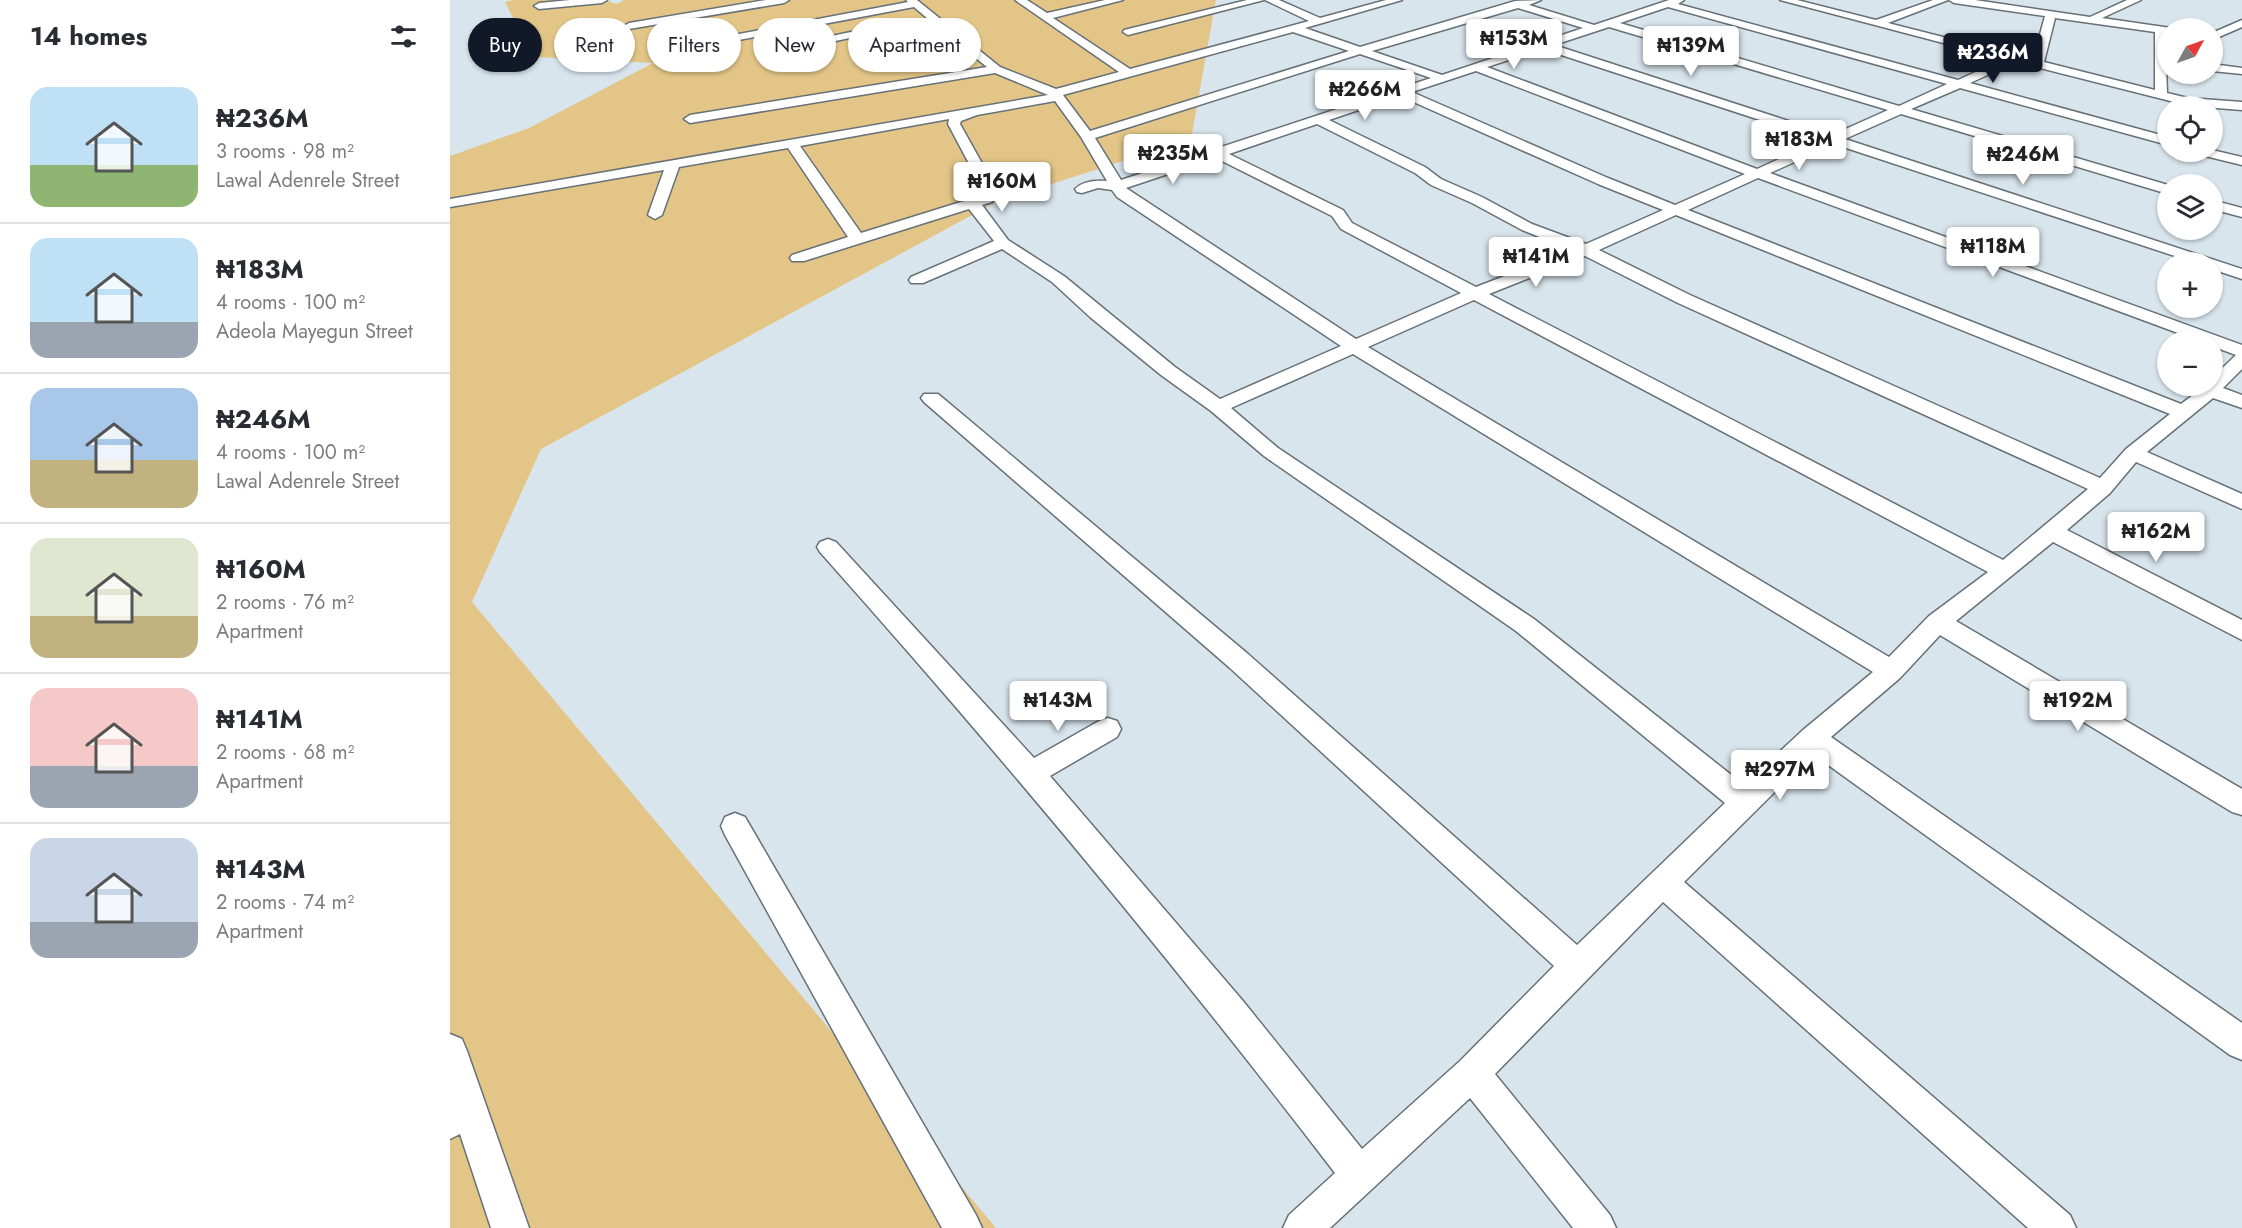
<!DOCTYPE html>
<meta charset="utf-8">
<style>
:root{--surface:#fff;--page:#f7f7f7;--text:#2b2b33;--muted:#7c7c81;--line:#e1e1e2;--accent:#111827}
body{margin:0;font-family:Jost,sans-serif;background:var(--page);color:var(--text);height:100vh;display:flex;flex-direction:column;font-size:22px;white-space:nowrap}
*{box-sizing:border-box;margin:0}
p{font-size:20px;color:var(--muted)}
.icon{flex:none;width:33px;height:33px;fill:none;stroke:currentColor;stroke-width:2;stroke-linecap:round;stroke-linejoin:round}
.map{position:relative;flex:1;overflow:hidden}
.details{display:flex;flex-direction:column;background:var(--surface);width:450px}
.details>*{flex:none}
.hud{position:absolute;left:18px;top:18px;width:570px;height:54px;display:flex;gap:12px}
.needle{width:39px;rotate:50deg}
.buttons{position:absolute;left:1707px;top:18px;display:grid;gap:12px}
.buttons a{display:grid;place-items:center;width:66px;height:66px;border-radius:50%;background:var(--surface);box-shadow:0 2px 4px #0004;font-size:30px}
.price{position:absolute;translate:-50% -51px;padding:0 14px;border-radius:6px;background:#fff;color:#222;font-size:20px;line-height:39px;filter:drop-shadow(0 2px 3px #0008)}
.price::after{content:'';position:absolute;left:50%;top:36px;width:18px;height:14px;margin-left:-9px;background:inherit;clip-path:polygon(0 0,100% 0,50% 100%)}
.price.active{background:var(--accent);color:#fff}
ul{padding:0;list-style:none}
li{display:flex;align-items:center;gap:18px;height:150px;padding:0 30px}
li+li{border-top:2px solid var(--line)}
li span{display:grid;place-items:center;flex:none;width:168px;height:120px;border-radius:18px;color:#555}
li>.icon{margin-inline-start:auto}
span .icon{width:72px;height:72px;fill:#fffc;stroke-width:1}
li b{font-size:26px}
h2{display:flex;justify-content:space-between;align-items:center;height:72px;padding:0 30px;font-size:26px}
.chip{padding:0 21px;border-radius:27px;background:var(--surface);box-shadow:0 2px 4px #0004;font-size:21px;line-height:54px}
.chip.active{background:var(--accent);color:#fff}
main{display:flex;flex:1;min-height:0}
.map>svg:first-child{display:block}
.green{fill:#e3c687}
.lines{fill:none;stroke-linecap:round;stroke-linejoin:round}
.minor-casing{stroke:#667077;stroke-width:3}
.minor{fill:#fff;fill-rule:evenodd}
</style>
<main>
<section class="details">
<h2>14 homes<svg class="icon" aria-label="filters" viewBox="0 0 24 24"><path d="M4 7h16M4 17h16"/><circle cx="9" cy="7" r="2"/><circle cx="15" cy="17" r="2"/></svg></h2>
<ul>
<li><span style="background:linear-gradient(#bfe0f5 65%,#8fb573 0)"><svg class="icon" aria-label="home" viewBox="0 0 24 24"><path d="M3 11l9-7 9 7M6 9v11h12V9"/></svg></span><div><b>₦236M</b><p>3 rooms · 98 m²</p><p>Lawal Adenrele Street</p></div></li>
<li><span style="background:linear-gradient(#bfe0f5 70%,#9aa5b1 0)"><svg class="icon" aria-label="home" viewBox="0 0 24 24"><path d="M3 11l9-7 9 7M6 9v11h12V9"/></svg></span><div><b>₦183M</b><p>4 rooms · 100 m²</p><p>Adeola Mayegun Street</p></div></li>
<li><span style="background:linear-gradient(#a9c7e8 60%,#c2b280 0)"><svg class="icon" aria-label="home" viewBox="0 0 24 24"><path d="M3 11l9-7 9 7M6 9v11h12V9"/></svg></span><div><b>₦246M</b><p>4 rooms · 100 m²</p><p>Lawal Adenrele Street</p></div></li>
<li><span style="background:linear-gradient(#dfe7d0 65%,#c2b280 0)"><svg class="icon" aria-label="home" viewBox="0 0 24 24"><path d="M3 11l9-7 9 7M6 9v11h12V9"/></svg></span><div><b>₦160M</b><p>2 rooms · 76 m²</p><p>Apartment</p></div></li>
<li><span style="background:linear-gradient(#f6c9c9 65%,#9aa5b1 0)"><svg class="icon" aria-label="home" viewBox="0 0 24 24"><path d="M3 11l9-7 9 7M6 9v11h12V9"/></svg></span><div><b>₦141M</b><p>2 rooms · 68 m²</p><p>Apartment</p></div></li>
<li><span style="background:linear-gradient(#c9d6e8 70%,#9aa5b1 0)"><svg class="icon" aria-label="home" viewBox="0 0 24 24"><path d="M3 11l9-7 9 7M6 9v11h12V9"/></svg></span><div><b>₦143M</b><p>2 rooms · 74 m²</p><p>Apartment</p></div></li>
</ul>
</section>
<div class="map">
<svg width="1792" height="1228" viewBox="0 0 1792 1228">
<rect width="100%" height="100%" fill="#d9e5ed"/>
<!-- green -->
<path class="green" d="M63,0H155L167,4L174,0H766L741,139L546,202L91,449L22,602L546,1228H0V156L79,128L203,63L83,57L55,2Z"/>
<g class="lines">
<!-- minor casing -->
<g class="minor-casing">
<path id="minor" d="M120,0H157L152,3L89,9L84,6L89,3Z
M316,0H339L334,3L179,29L174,26L179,23Z
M456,0H467L550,67L606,89L669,72L565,0H577L597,13L655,0H673L603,18L680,69L859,21L815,0H829L870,18L936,0H952L855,28L910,47L1065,1L1091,0L1079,5L1144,25L1219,0H1234L1228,4L1508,80L1554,59L1330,0H1347L1426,20L1483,0H1498L1438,23L1583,60L1595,16L1504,3L1499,0H1525L1640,17L1677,0H1691L1652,18L1721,28H1718V34H1715L1717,93L1738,98L1792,102V110L1740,106L1566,62L1520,83L1718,137V145L1510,88L1461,109L1718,185V194L1451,114L1395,139L1792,269V279L1762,269V262H1743L1384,144L1320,173L1792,345V369L1773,388L1792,395V408L1763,398L1697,452L1792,494V509L1686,462L1660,493L1617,530L1792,620V640L1603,542L1506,621L1792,789V815L1782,812L1490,635L1450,678L1381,737L1792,1023V1060L1780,1055L1363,754L1234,882L1620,1215L1626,1228H1578L1213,902L1045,1074L1160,1215L1166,1228H1123L1020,1098L880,1228H833L839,1215L885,1173C721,959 549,753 370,552L367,547L370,542L378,539L386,542L584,758L649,721L658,718L667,721L671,729L667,737L600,776L793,1001L912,1149L1010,1061L1104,966L780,668L474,402L471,398L474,394H488L798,654L1127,945L1275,803L1066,631L814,456L761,411L711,375L640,317L602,282L552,249L473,283H461L459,280L461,277L544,241L519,209L354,261H342L340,258L342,255L398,237L338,148L229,167L212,215L205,219L198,215L214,170L0,207V199L598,95L545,73L240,123L234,119L240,115L537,67L497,35L435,48L425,46L422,38L414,35L376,43L371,40L372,38L415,29L431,34L435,42L491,30L464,7L225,52L219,49L225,46L458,2ZM1218,7L1497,84L1449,106L1170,23ZM1068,8L1133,28L992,75L922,51ZM1605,18L1705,32V90L1594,62ZM1159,27L1438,110L1382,135L1104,45ZM843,32L899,51L640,131L613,95ZM1093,49L1371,140L1307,169L1037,67ZM910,54L981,78L671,180L645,138ZM1026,71L1295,174L1225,205L1158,178L962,92ZM950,96L1148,184L1213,210L1136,244L1082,224L1032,197L991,179L975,167L879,120ZM605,101L631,137L657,181C646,180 633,181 625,189L627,192L632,193L648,188L662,190L667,197L891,346L770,399L725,367L614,276L558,240L532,205L542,202L546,191C557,188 583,188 589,182C578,172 556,179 543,183L510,124L511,121L527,115ZM499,119L498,124L532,188L530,196L411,233L350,146ZM867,124L965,173L981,185L1022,203L1072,230L1122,250L1026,287L902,223L893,210L779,154ZM766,158L882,216L891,229L1011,293L906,339L676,188ZM1308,178L1747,340H1762V346L1786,355L1762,378V386H1755L1731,404L1238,210ZM1226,215L1720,414L1676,449L1650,478L1240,295L1149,250ZM1135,256L1228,303L1638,489L1553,560L1039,294ZM1024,300L1538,572L1479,616L1439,657L918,347ZM903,354L1423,672L1353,730L1294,785L1084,619L828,448L781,408Z
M797,0H814L678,35L673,32L674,30Z
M1792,20V27L1762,40V33Z
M1762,64L1792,68V74L1762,71Z
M1762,150L1792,157V165L1751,155L1749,152H1762Z
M1762,200L1792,208V217L1762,209Z
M285,813L295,817L526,1215L532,1228H492L275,835L271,826L275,817Z
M0,1034L12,1039L17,1051L79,1228H41L10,1134L0,1139Z"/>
</g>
<!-- minor -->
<use href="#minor" class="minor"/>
</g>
</svg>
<div class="buttons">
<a><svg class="needle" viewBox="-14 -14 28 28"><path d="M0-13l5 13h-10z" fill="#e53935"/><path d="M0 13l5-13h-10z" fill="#7c7c81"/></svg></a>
<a><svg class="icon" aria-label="locate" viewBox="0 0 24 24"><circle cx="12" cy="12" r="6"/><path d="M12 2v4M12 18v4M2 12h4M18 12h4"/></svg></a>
<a><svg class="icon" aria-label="layers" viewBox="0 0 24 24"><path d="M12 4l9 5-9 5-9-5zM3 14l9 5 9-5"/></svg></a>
<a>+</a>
<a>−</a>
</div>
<b class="price" style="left:1064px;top:70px">₦153M</b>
<b class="price" style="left:1241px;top:77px">₦139M</b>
<b class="price active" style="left:1543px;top:84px">₦236M</b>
<b class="price" style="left:915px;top:121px">₦266M</b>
<b class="price" style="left:1349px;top:171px">₦183M</b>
<b class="price" style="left:723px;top:185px">₦235M</b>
<b class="price" style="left:1573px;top:186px">₦246M</b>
<b class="price" style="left:552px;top:213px">₦160M</b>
<b class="price" style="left:1543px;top:278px">₦118M</b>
<b class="price" style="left:1086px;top:288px">₦141M</b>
<b class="price" style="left:1706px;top:563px">₦162M</b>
<b class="price" style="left:608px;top:732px">₦143M</b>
<b class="price" style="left:1628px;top:732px">₦192M</b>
<b class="price" style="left:1330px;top:801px">₦297M</b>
<div class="hud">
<a class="chip active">Buy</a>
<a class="chip">Rent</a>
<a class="chip">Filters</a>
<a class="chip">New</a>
<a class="chip">Apartment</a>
</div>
</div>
</main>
